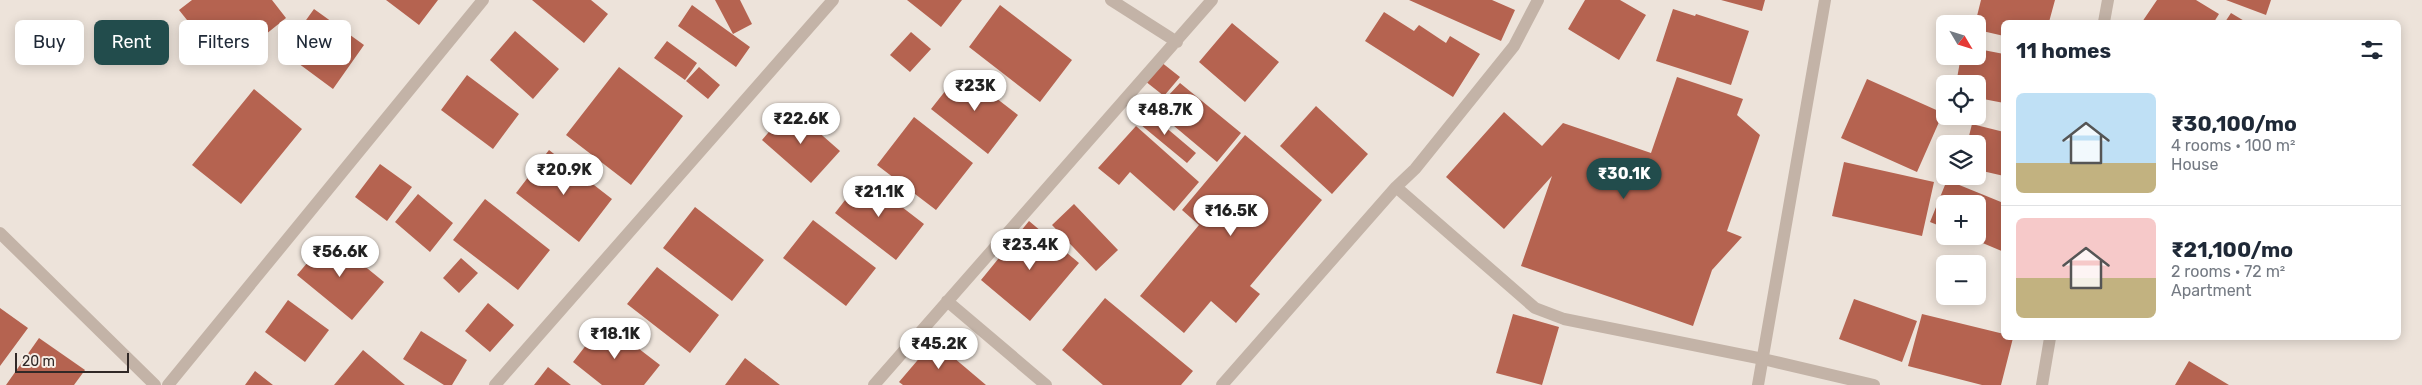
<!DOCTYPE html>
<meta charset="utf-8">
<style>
:root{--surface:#fff;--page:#f6f6f7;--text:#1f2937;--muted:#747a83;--line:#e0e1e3;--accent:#224c4c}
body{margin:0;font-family:Rubik,sans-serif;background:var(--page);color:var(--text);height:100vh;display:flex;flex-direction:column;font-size:19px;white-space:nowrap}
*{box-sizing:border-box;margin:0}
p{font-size:16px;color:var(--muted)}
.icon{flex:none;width:28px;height:28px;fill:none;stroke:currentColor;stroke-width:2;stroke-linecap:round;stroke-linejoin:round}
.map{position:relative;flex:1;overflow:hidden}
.drawer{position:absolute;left:2001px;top:20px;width:400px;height:320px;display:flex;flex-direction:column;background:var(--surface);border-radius:8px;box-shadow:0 2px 12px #0003}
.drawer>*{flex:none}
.guide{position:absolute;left:15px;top:20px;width:475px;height:45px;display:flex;gap:10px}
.needle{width:32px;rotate:128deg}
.tools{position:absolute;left:1936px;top:15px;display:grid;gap:10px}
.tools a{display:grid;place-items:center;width:50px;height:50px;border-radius:8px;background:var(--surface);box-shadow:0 2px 12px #0003;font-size:25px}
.scale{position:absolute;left:15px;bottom:12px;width:114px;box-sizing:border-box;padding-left:5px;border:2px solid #312927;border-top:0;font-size:14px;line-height:18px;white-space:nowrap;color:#312927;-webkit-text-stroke:4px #f6ede5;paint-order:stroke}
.price{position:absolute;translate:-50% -42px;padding:0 11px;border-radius:18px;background:#fff;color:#222;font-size:16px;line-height:32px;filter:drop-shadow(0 1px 2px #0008)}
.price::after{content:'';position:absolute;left:50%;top:30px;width:15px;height:11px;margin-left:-8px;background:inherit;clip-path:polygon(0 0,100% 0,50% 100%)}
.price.current{background:var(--accent);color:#fff}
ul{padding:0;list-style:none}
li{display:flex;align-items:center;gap:15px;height:125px;padding:0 15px}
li+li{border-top:1px solid var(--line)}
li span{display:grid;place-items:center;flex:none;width:140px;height:100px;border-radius:8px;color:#555}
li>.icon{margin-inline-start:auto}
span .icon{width:60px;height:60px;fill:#fffc;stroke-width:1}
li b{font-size:21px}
h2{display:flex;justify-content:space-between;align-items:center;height:60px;padding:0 15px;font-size:21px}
.tag{padding:0 18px;border-radius:8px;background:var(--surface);box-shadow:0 2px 12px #0003;font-size:18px;line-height:45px}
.tag.current{background:var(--accent);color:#fff}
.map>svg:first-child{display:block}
.building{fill:#b56350}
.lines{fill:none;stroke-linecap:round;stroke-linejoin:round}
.minor{stroke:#c3b3a7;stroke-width:12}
.tertiary{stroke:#c3b3a7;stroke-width:12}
</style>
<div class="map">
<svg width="2422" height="385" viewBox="0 0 2422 385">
<rect width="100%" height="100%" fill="#ede3da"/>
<!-- building -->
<path class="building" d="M192,0H272L286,18L250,47L229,20L203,40L179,10Z
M386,0H438L419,25Z
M532,0H591L608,14L584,43Z
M715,0H740L752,24L733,34Z
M907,0H962L941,27Z
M1409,0H1492L1515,10L1501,41Z
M1585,0H1620L1646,15L1619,60L1568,29Z
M1721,0H1765L1762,11Z
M1981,0H2055L2049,22H2004V36L1978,30V24H1975Z
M2157,0H2196L2219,14L2214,22H2142Z
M2226,0H2271L2266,15Z
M692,5L750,47L736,67L678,26Z
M1000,5L1072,60L1040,102L969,47Z
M314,9L364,45L333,89L283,52Z
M1673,9L1695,16L1696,14L1749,31L1731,85L1656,61Z
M1384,12L1414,31L1419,25L1446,43L1450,36L1480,54L1453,97L1365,41Z
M2231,13L2246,22H2225Z
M1232,23L1279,62L1245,102L1199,62Z
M515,31L559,69L533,99L490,60Z
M911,32L931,49L910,72L890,55Z
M667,41L697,63L685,80L654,58Z
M1978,49L2004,54V103L1978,98V84H1956L1961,56H1978Z
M1161,62L1180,77L1164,96L1145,81Z
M619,67L683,116L631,185L566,135Z
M699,67L720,85L708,99L686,81Z
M961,71L1018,115L988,154L931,109Z
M467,75L519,114L493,149L441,110Z
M1677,77L1743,99L1737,115L1760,135L1727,231L1742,237L1712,270L1693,326L1521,266L1552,176L1504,229L1446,177L1504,112L1542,146L1563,123L1651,153Z
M1867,79L1943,113L1917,172L1841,138Z
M1180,83L1241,133L1217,162L1155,110Z
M254,89L302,129L241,204L192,165Z
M1316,106L1368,154L1332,194L1280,146Z
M790,107L840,151L811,183L762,140Z
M1144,109L1196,153L1187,163L1135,120Z
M914,117L973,163L936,210L877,165Z
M1972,124L2004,132V176L1978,170V144H1967Z
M1136,126L1199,182L1174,211L1130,172L1119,185L1098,168Z
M1245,135L1322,200L1250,286L1260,294L1236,323L1211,301L1184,333L1140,296L1199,225L1182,210Z
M549,150L612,199L579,242L516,193Z
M1844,162L1934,182L1922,236L1832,216Z
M380,164L412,187L387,221L355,197Z
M863,177L924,224L896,260L835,213Z
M1947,180L2001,202L2004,197V252L1966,236H1978V204H1945V228L1930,222Z
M418,194L453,223L430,252L395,222Z
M485,199L550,250L518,290L453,240Z
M1074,204L1118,250L1096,271L1052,225Z
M695,207L764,260L732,301L663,248Z
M813,220L876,268L846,306L783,258Z
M1029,221L1079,263L1030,321L981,280Z
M329,237L384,282L352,320L297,275Z
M461,258L478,273L459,293L443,278Z
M657,267L719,315L690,353L627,304Z
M1105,298L1193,371L1181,385H1103L1062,350Z
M1854,299L1917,321L1902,362L1839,339Z
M288,300L329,330L305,362L265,332Z
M488,303L514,325L490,352L465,331Z
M0,308L28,328L0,366Z
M1513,314L1559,327L1542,385L1496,373Z
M1922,314L2004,334V338H2013L2001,385H1982L1908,366Z
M604,322L660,365L644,385H602L573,362Z
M421,331L467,360L452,385H444L403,359Z
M39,338L85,370L74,385H6Z
M934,341L986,385H903L899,382Z
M363,350L405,385H334Z
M745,358L780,385H725Z
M2189,361L2229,385H2175Z
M548,367L571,385H534Z
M255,371L273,385H245Z"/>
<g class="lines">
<!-- minor -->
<path class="minor" d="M1111,0L1177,42
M2104,22L2108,0
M1396,187L1535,308L1564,319L1763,359L1874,385
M0,233L155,385
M947,301L1046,385
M168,385L483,0
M495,385L833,0
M874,385L1212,0
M1222,385L1396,187L1415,169L1514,46L1538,0
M2042,385L2050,338"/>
<!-- tertiary -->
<path class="tertiary" d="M1758,385L1825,0"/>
</g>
</svg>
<div class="tools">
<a><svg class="needle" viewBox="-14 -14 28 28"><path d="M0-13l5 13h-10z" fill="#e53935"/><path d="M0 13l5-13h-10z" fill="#747a83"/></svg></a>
<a><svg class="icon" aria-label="locate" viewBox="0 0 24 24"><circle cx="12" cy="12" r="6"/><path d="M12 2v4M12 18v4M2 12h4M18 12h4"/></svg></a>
<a><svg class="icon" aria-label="layers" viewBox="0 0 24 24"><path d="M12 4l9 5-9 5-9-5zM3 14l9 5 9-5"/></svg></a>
<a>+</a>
<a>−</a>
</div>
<div class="scale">20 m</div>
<b class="price" style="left:975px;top:112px">₹23K</b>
<b class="price" style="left:1165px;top:136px">₹48.7K</b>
<b class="price" style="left:801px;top:145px">₹22.6K</b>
<b class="price" style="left:564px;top:196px">₹20.9K</b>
<b class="price current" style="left:1624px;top:200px">₹30.1K</b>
<b class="price" style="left:879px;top:218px">₹21.1K</b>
<b class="price" style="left:1231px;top:237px">₹16.5K</b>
<b class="price" style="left:1030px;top:271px">₹23.4K</b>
<b class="price" style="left:340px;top:278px">₹56.6K</b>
<b class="price" style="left:615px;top:360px">₹18.1K</b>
<b class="price" style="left:939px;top:370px">₹45.2K</b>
<div class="guide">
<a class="tag">Buy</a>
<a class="tag current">Rent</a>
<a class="tag">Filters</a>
<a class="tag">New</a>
</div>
<section class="drawer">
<h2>11 homes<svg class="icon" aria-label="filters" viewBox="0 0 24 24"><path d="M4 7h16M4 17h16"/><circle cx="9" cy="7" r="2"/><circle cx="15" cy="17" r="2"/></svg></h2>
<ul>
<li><span style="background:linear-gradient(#bfe0f5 70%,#c2b280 0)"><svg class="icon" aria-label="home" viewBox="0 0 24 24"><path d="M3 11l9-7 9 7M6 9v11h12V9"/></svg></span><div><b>₹30,100/mo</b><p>4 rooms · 100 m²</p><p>House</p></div></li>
<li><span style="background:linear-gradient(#f6c9c9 60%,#c2b280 0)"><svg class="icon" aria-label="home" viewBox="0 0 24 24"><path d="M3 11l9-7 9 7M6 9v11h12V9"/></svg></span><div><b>₹21,100/mo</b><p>2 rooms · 72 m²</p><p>Apartment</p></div></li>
</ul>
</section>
</div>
